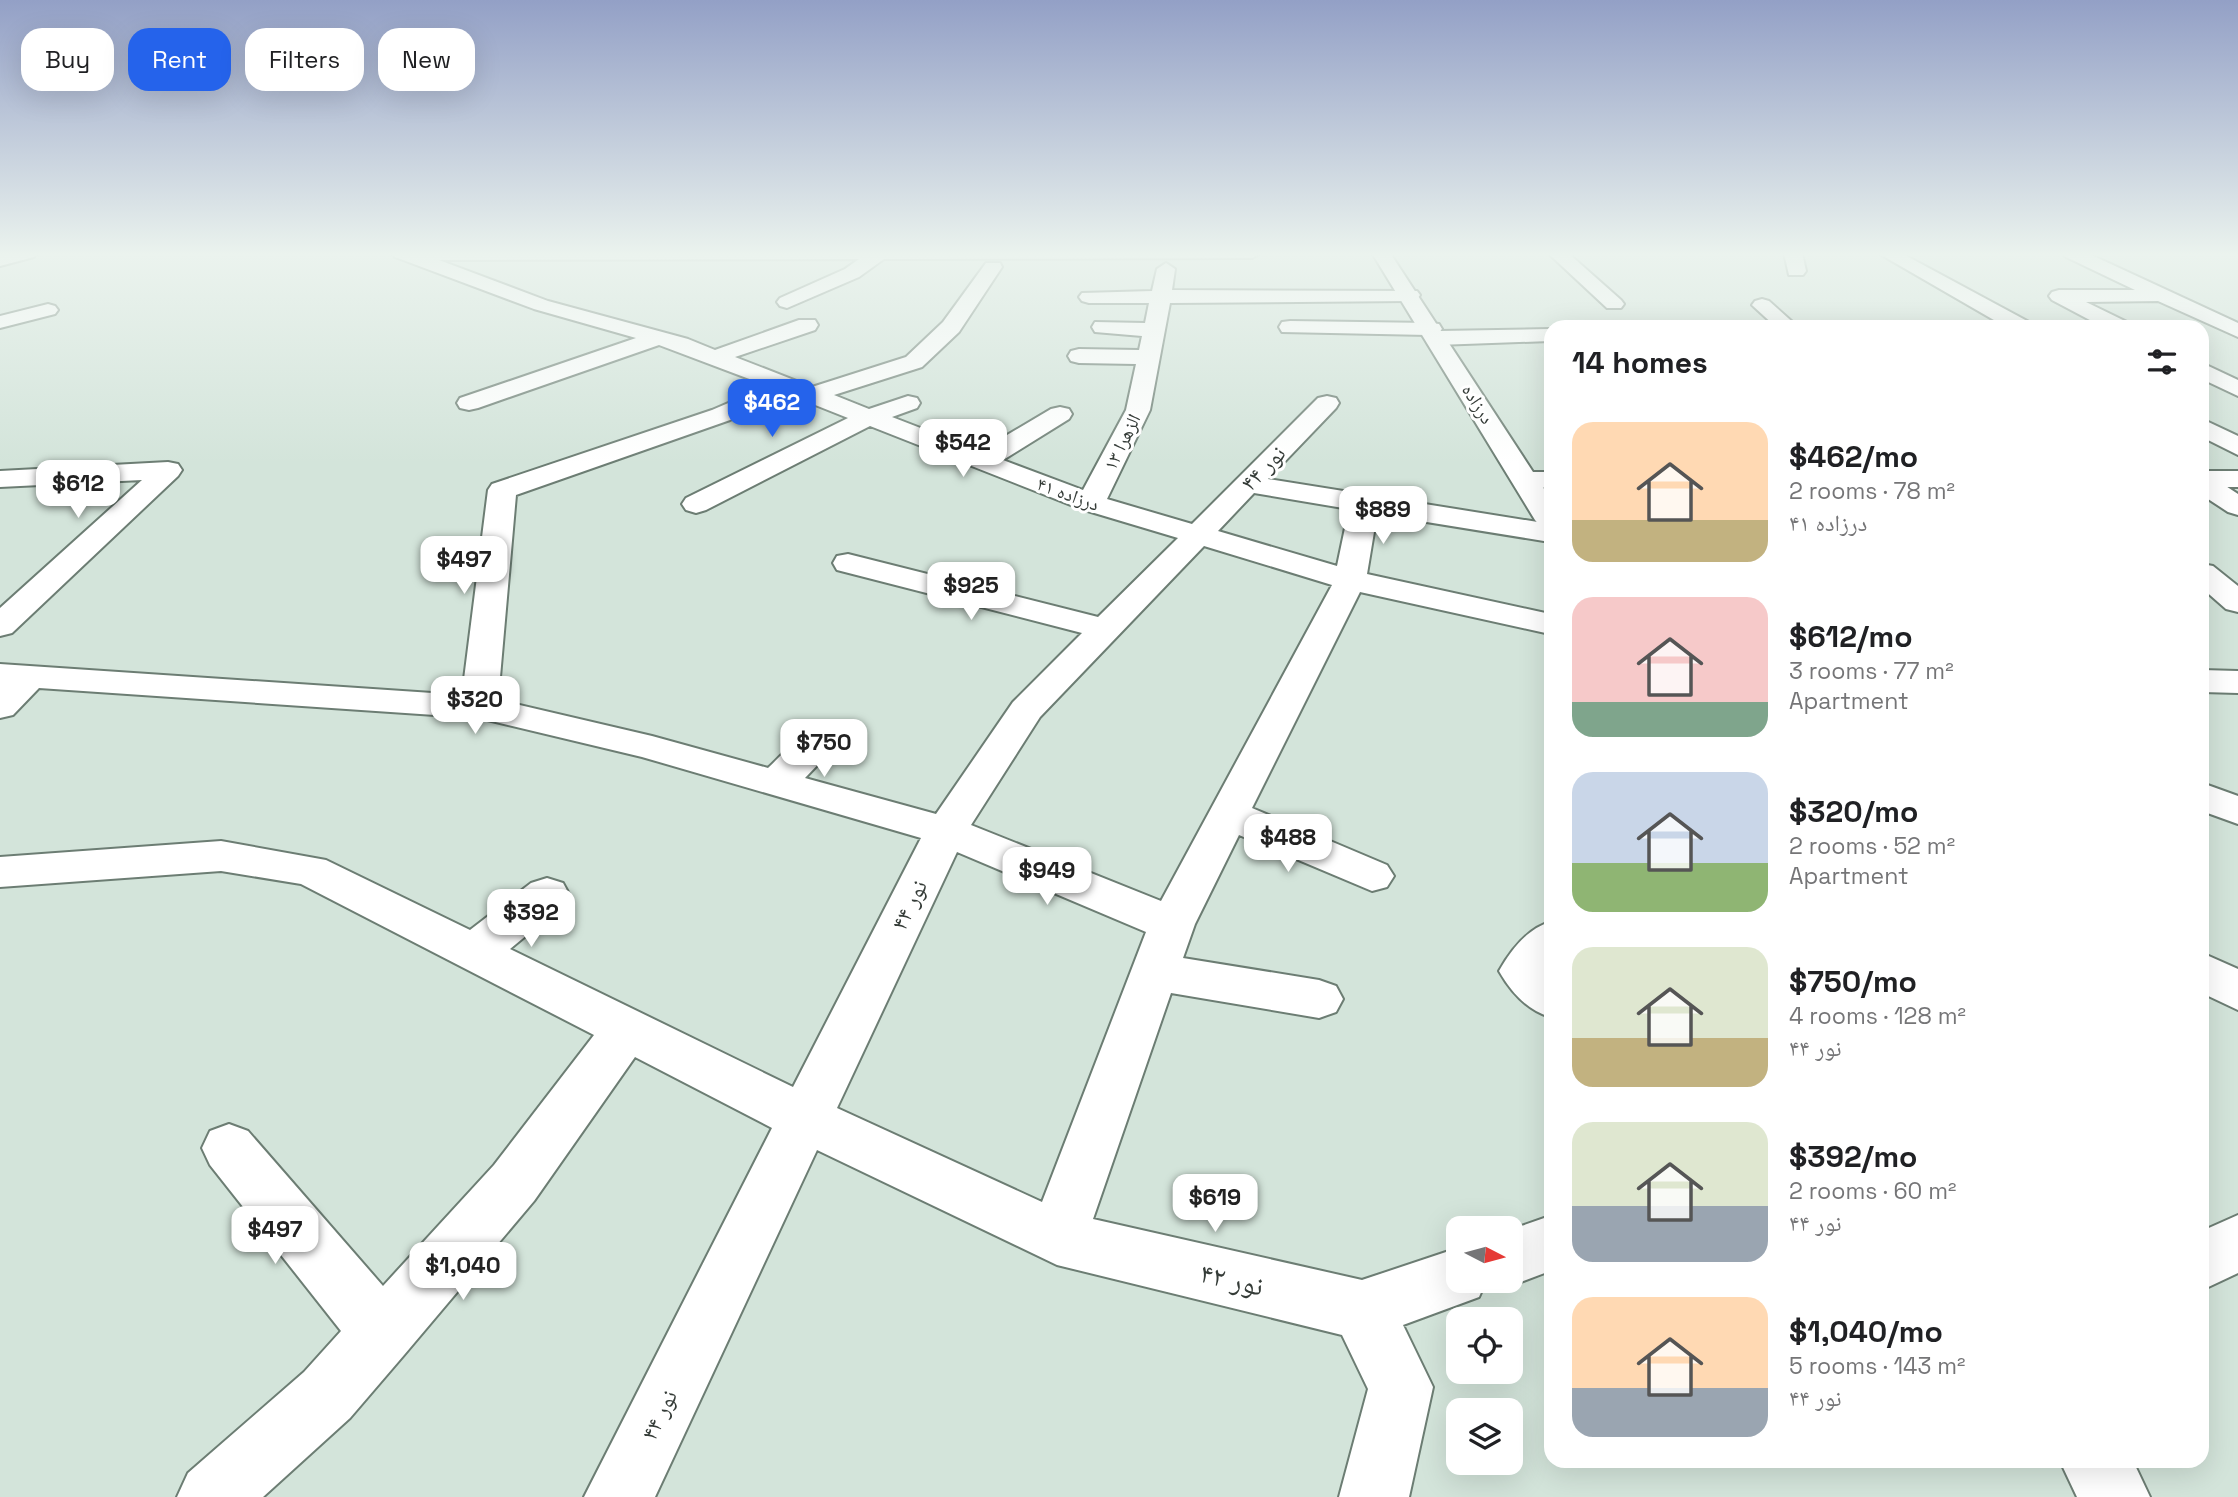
<!DOCTYPE html>
<meta charset="utf-8">
<style>
:root{--surface:#fff;--page:#f6f6f6;--text:#202124;--muted:#757577;--accent:#2563eb}
body{margin:0;font-family:"Space Grotesk","Noto Naskh Arabic",sans-serif;background:var(--page);color:var(--text);height:100vh;display:flex;flex-direction:column;font-size:26px;white-space:nowrap}
*{box-sizing:border-box;margin:0}
p{font-size:23px;color:var(--muted)}
.icon{flex:none;width:38px;height:38px;fill:none;stroke:currentColor;stroke-width:2;stroke-linecap:round;stroke-linejoin:round}
.map{position:relative;flex:1;overflow:hidden}
.details{position:absolute;left:1544px;top:320px;width:665px;height:1148px;display:flex;flex-direction:column;background:var(--surface);border-radius:21px;box-shadow:0 7px 28px #0002}
.details>*{flex:none}
.guide{position:absolute;left:21px;top:28px;width:665px;height:63px;display:flex;gap:14px}
.needle{width:46px;rotate:96deg}
.controls{position:absolute;left:1446px;top:1216px;display:grid;gap:14px}
.controls a{display:grid;place-items:center;width:77px;height:77px;border-radius:14px;background:var(--surface);box-shadow:0 7px 28px #0002;font-size:35px}
.price{position:absolute;translate:-50% -60px;padding:0 16px;border-radius:14px;background:#fff;color:#222;font-size:23px;line-height:46px;filter:drop-shadow(0 2px 4px #0008)}
.price::after{content:'';position:absolute;left:50%;top:42px;width:21px;height:16px;margin-left:-10px;background:inherit;clip-path:polygon(0 0,100% 0,50% 100%)}
.price.selected{background:var(--accent);color:#fff}
ul{padding:0;list-style:none}
li{display:flex;align-items:center;gap:21px;height:175px;padding:0 28px}
li span{display:grid;place-items:center;flex:none;width:196px;height:140px;border-radius:21px;color:#555}
li>.icon{margin-inline-start:auto}
span .icon{width:84px;height:84px;fill:#fffc;stroke-width:1}
li b{font-size:30px}
h2{display:flex;justify-content:space-between;align-items:center;height:84px;padding:0 28px;font-size:30px}
.pill{padding:0 24px;border-radius:21px;background:var(--surface);box-shadow:0 7px 28px #0002;font-size:24px;line-height:63px}
.pill.selected{background:var(--accent);color:#fff}
.map>svg:first-child{display:block}
.lines{fill:none;stroke-linecap:round;stroke-linejoin:round}
.minor-casing{stroke:#6c7d73;stroke-width:4}
.tertiary-casing{stroke:#6c7d73;stroke-width:4}
.secondary-casing{stroke:#6c7d73;stroke-width:4}
.path{stroke:#99a79f;stroke-width:2.5;stroke-dasharray:2 2.5;stroke-linecap:butt}
.minor{fill:#fff;fill-rule:evenodd}
.tertiary{fill:#fff;fill-rule:evenodd}
.secondary{fill:#fff;fill-rule:evenodd}
.labels{text-anchor:middle;dominant-baseline:central;stroke-width:6;stroke-linejoin:round;paint-order:stroke}
.far-street-label{font-size:19px;fill:#353c38;stroke:#fff}
.street-label{font-size:23px;fill:#353c38;stroke:#fff}
.near-street-label{font-size:28px;fill:#353c38;stroke:#fff}
</style>
<div class="map">
<svg width="2238" height="1497" viewBox="0 0 2238 1497">
<rect width="100%" height="100%" fill="#d3e4da"/>
<g class="lines">
<!-- minor casing -->
<g class="minor-casing">
<path id="minor" d="M6,253H37L34,257L0,266V254Z
M392,253H1261L1252,258L884,259L859,277L787,308L780,306L777,302L780,298L845,269L859,259L439,260L548,301L688,339L715,350L799,320H815L818,325L815,330L735,357L812,387L906,357L943,322L986,263H1000L1002,267L959,332L922,367L834,395L869,409L908,396L917,398L920,403L917,408L892,417L980,451L1051,409L1060,407L1069,409L1072,414L1069,419L1003,460L1083,490L1126,410L1136,364L1079,363L1071,361L1068,356L1071,351L1079,349L1139,350L1142,336L1095,332L1092,327L1095,322L1145,323L1149,303H1089L1082,301L1079,297L1082,293L1152,291L1157,269L1166,263L1175,269L1172,290L1417,291L1420,295L1417,299L1410,301L1170,303L1150,410L1107,499L1192,524L1318,398L1327,396L1336,398L1339,403L1336,408L1268,479L1550,524V542L1377,514L1367,574L1550,614V634L1360,592L1252,808L1387,865L1394,876L1387,887L1372,891L1239,835L1195,924L1183,958L1319,980L1336,986L1343,999L1336,1012L1319,1018L1171,993L1093,1219L1362,1280L1458,1248V1281H1486L1479,1297L1403,1325L1433,1387L1409,1497H1339L1368,1389L1342,1335L1057,1265L817,1150L655,1497H584L772,1128L635,1057L534,1201L404,1355L350,1418L263,1497H177L188,1473L304,1372L341,1331L210,1165L202,1148L210,1131L229,1124L248,1131L383,1286L494,1165L594,1035L301,884L221,871L0,887V857L221,841L326,860L470,930L531,883L547,878L563,883L569,894L563,905L510,949L793,1087L921,838L642,757L479,718L39,688L13,715L0,718V664L462,695L488,490L492,484L712,410L768,386L659,345L478,408L469,410L460,408L457,403L460,398L636,338L534,309L395,257ZM790,395L848,418L686,498L682,504L686,510L696,513L706,510L870,426L1081,509L1178,538L1098,617L848,554L837,556L833,563L837,570L1082,633L1013,702L936,814L805,778L850,731L844,723C813,715 790,748 768,768L652,736L498,700L516,495L730,420ZM1254,493L1349,509L1337,566L1218,531ZM1204,546L1332,585L1161,901L971,825L1040,717ZM957,852L1146,932L1042,1202L837,1108Z
M1548,253H1568L1621,300L1624,304L1621,308H1607Z
M1784,253H1802L1806,271L1803,275H1789Z
M1878,253H1901L2029,322L2032,327H2006Z
M2063,253H2087L2238,323V337L2158,301L2086,302L2127,322L2130,327H2103L2052,300L2049,296L2052,292L2059,290H2135L2066,257Z
M1762,299L1769,301L1798,327H1776L1752,305L1755,301Z
M48,304L55,306L58,310L55,314L0,328V316Z
M1290,321L1431,323L1439,324L1442,329L1440,331L1550,329V341L1437,345L1429,343L1426,338L1428,335L1282,332L1279,327L1282,322Z
M2202,363L2238,380V396L2202,379Z
M2202,419L2238,436V455L2202,437Z
M168,462L178,464L182,470L178,476L12,633L0,636V608L142,480L0,487V471Z
M2202,475L2212,477L2238,494V515L2228,512L2202,495Z
M2202,564L2213,566L2238,586V612L2226,609L2202,588Z
M2202,670L2238,671V693L2202,692Z
M2202,783L2238,796V824L2202,811Z
M1550,922V1017C1527,1010 1511,992 1499,971C1511,950 1527,929 1550,922Z
M2202,953L2238,969V1010L2202,993Z
M2238,1215V1273L2202,1290V1231Z
M1550,1216V1271L1510,1286L1497,1281H1510V1230Z"/>
</g>
<!-- tertiary casing -->
<g class="tertiary-casing">
<path id="tertiary" d="M2202,471H2238V487H2202Z
M1526,472H1550V488L1516,486L1512,480L1516,474Z"/>
</g>
<!-- secondary casing -->
<g class="secondary-casing">
<path id="secondary" d="M1372,253H1390L1550,498V529L1540,526L1535,520Z
M2060,1461H2133L2150,1497H2077Z"/>
</g>
<!-- path -->
<path class="path" d="M2234,253L2238,255"/>
<!-- minor -->
<use href="#minor" class="minor"/>
<!-- tertiary -->
<use href="#tertiary" class="tertiary"/>
<!-- secondary -->
<use href="#secondary" class="secondary"/>
</g>
<!-- sky -->
<linearGradient id="sky" x2="0" y2="1"><stop stop-color="#93a0c6"/><stop offset="0.55" stop-color="#ebf3ee"/><stop offset="1" stop-color="#ebf3ee" stop-opacity="0"/></linearGradient>
<rect width="2238" height="463" fill="url(#sky)"/>
<g class="labels">
<!-- far-street labels -->
<g class="far-street-label">
<text transform="translate(1478 404) rotate(58)">درزاده</text>
<text transform="translate(1122 442) rotate(-64)">الزهرا ۱۳</text>
<text transform="translate(1068 494) rotate(20)">درزاده ۴۱</text>
</g>
<!-- street labels -->
<g class="street-label">
<text transform="translate(1263 468) rotate(-46)">نور ۴۴</text>
<text transform="translate(909 905) rotate(-64)">نور ۴۴</text>
<text transform="translate(659 1415) rotate(-64)">نور ۴۴</text>
</g>
<!-- near-street labels -->
<g class="near-street-label">
<text transform="translate(1232 1279) rotate(13)">نور ۴۲</text>
</g>
</g>
</svg>
<div class="controls">
<a><svg class="needle" viewBox="-14 -14 28 28"><path d="M0-13l5 13h-10z" fill="#e53935"/><path d="M0 13l5-13h-10z" fill="#757577"/></svg></a>
<a><svg class="icon" aria-label="locate" viewBox="0 0 24 24"><circle cx="12" cy="12" r="6"/><path d="M12 2v4M12 18v4M2 12h4M18 12h4"/></svg></a>
<a><svg class="icon" aria-label="layers" viewBox="0 0 24 24"><path d="M12 4l9 5-9 5-9-5zM3 14l9 5 9-5"/></svg></a>
</div>
<b class="price selected" style="left:772px;top:439px">$462</b>
<b class="price" style="left:963px;top:479px">$542</b>
<b class="price" style="left:78px;top:520px">$612</b>
<b class="price" style="left:1383px;top:546px">$889</b>
<b class="price" style="left:464px;top:596px">$497</b>
<b class="price" style="left:971px;top:622px">$925</b>
<b class="price" style="left:475px;top:736px">$320</b>
<b class="price" style="left:824px;top:779px">$750</b>
<b class="price" style="left:1288px;top:874px">$488</b>
<b class="price" style="left:1047px;top:907px">$949</b>
<b class="price" style="left:531px;top:949px">$392</b>
<b class="price" style="left:1215px;top:1234px">$619</b>
<b class="price" style="left:275px;top:1266px">$497</b>
<b class="price" style="left:463px;top:1302px">$1,040</b>
<div class="guide">
<a class="pill">Buy</a>
<a class="pill selected">Rent</a>
<a class="pill">Filters</a>
<a class="pill">New</a>
</div>
<section class="details">
<h2>14 homes<svg class="icon" aria-label="filters" viewBox="0 0 24 24"><path d="M4 7h16M4 17h16"/><circle cx="9" cy="7" r="2"/><circle cx="15" cy="17" r="2"/></svg></h2>
<ul>
<li><span style="background:linear-gradient(#ffd9b3 70%,#c2b280 0)"><svg class="icon" aria-label="home" viewBox="0 0 24 24"><path d="M3 11l9-7 9 7M6 9v11h12V9"/></svg></span><div><b>$462/mo</b><p>2 rooms · 78 m²</p><p>درزاده ۴۱</p></div></li>
<li><span style="background:linear-gradient(#f6c9c9 75%,#7fa58c 0)"><svg class="icon" aria-label="home" viewBox="0 0 24 24"><path d="M3 11l9-7 9 7M6 9v11h12V9"/></svg></span><div><b>$612/mo</b><p>3 rooms · 77 m²</p><p>Apartment</p></div></li>
<li><span style="background:linear-gradient(#c9d6e8 65%,#8fb573 0)"><svg class="icon" aria-label="home" viewBox="0 0 24 24"><path d="M3 11l9-7 9 7M6 9v11h12V9"/></svg></span><div><b>$320/mo</b><p>2 rooms · 52 m²</p><p>Apartment</p></div></li>
<li><span style="background:linear-gradient(#dfe7d0 65%,#c2b280 0)"><svg class="icon" aria-label="home" viewBox="0 0 24 24"><path d="M3 11l9-7 9 7M6 9v11h12V9"/></svg></span><div><b>$750/mo</b><p>4 rooms · 128 m²</p><p>نور ۴۴</p></div></li>
<li><span style="background:linear-gradient(#dfe7d0 60%,#9aa5b1 0)"><svg class="icon" aria-label="home" viewBox="0 0 24 24"><path d="M3 11l9-7 9 7M6 9v11h12V9"/></svg></span><div><b>$392/mo</b><p>2 rooms · 60 m²</p><p>نور ۴۴</p></div></li>
<li><span style="background:linear-gradient(#ffd9b3 65%,#9aa5b1 0)"><svg class="icon" aria-label="home" viewBox="0 0 24 24"><path d="M3 11l9-7 9 7M6 9v11h12V9"/></svg></span><div><b>$1,040/mo</b><p>5 rooms · 143 m²</p><p>نور ۴۴</p></div></li>
</ul>
</section>
</div>
